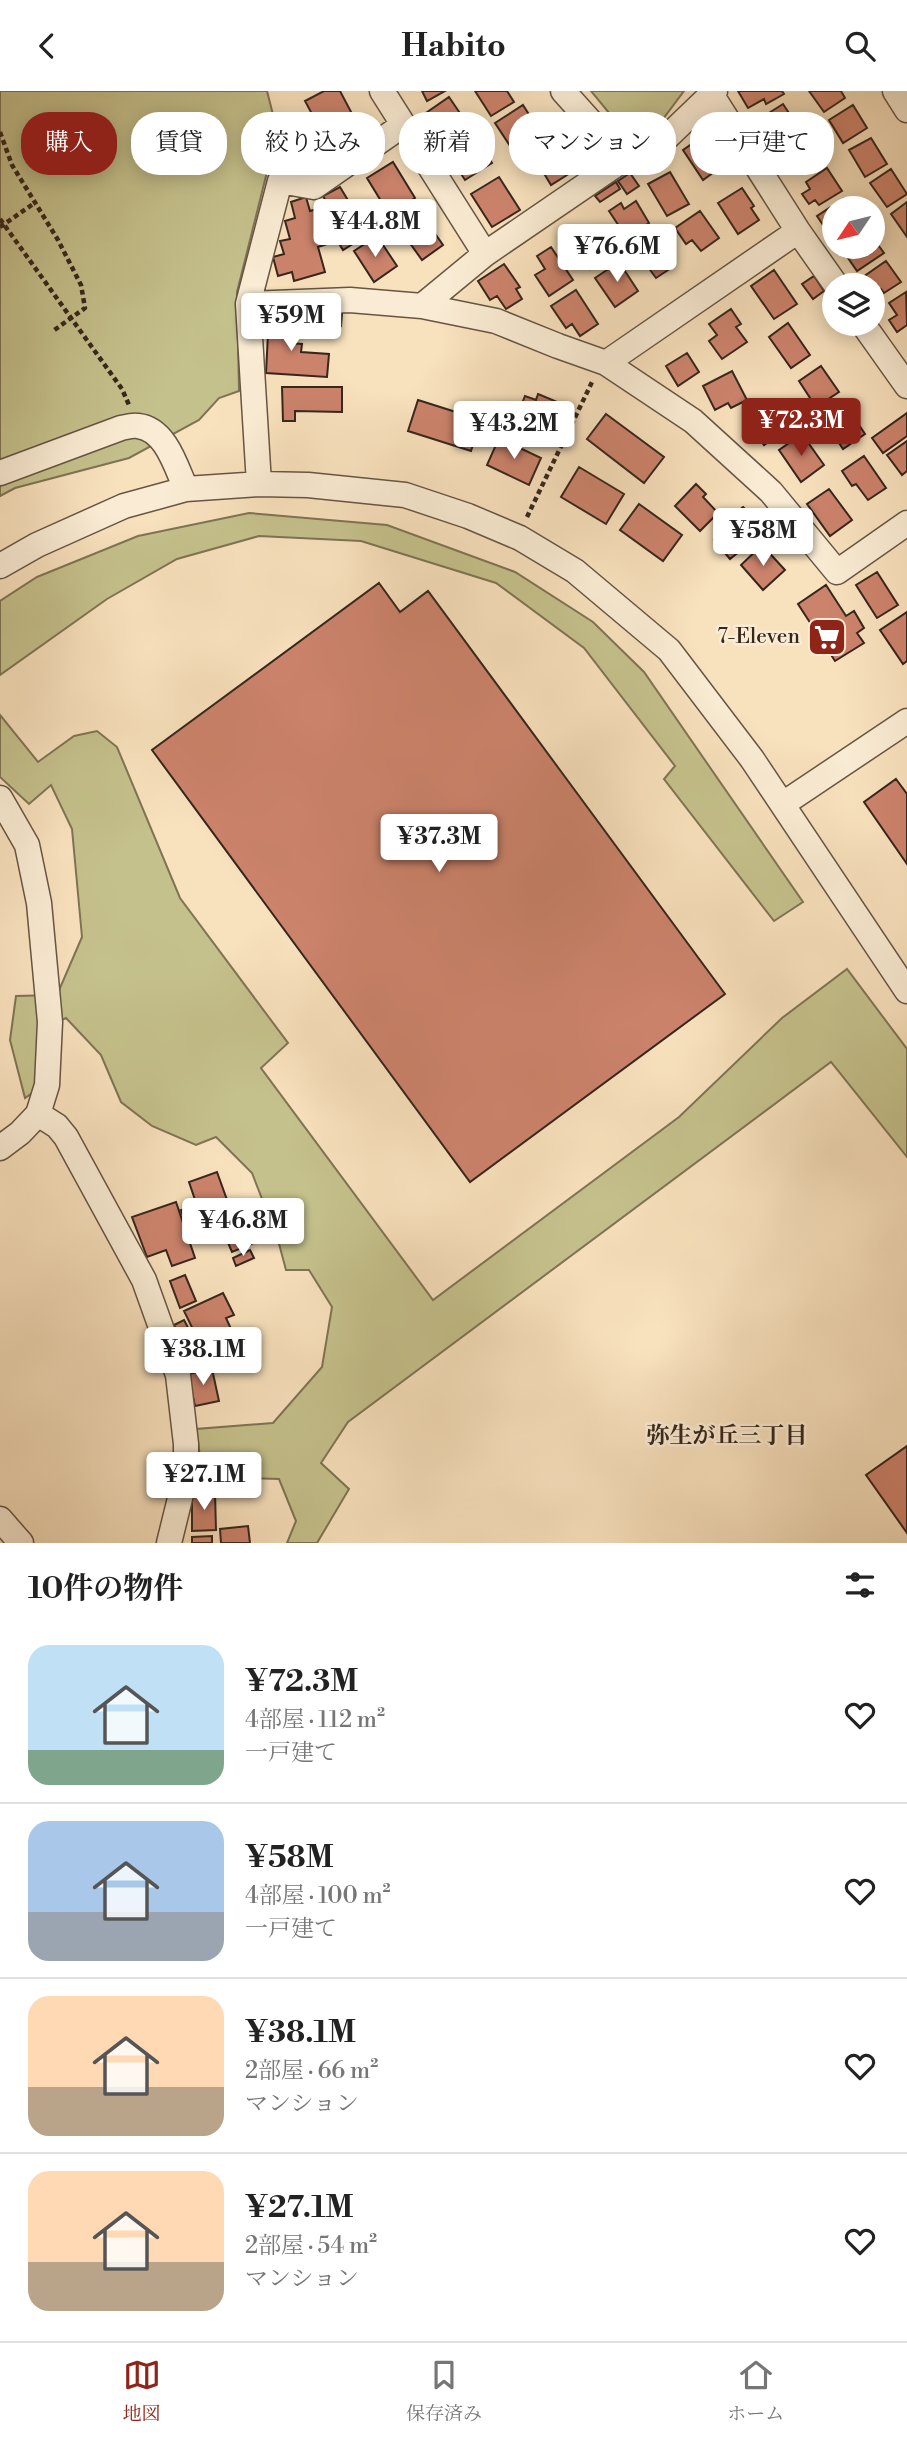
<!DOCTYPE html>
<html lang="ja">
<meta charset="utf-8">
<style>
:root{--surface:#fff;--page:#f2f2f2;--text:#222;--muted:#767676;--line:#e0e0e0;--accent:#8f2418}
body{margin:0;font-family:"Libre Bodoni","Noto Serif JP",serif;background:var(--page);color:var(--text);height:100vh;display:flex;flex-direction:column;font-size:26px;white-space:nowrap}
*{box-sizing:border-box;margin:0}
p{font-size:23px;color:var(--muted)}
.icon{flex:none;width:38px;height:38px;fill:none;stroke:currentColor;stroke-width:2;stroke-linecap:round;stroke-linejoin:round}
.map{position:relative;height:1452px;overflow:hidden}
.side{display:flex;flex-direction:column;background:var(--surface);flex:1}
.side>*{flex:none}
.top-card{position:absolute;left:21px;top:21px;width:866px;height:63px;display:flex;gap:14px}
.needle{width:46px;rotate:235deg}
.controls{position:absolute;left:822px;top:105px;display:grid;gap:14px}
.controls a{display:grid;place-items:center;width:63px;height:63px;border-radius:50%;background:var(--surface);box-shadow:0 4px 18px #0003;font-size:35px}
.price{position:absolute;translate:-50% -60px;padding:0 16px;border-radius:7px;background:#fff;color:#222;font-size:23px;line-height:46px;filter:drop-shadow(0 2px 4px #0008)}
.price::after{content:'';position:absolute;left:50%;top:42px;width:21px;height:16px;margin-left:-10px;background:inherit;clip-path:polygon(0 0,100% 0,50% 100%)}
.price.active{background:var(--accent);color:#fff}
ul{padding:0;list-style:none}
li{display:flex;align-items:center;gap:21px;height:175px;padding:0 28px}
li+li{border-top:2px solid var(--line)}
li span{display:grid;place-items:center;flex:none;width:196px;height:140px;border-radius:21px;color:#555}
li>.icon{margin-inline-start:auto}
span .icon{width:84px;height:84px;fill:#fffc;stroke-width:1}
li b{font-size:30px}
h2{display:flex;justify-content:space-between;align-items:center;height:84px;padding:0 28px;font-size:30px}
.pill{padding:0 24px;border-radius:28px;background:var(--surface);box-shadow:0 4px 18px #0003;font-size:24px;line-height:63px}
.pill.active{background:var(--accent);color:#fff}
header{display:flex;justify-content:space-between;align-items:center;height:91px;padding:0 28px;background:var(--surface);font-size:32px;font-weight:700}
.tab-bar{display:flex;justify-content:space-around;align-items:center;height:98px;border-top:2px solid var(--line);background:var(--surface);font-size:19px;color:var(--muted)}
.tab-bar a{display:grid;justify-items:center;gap:4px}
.tab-bar .active{color:var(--accent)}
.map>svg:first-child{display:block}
.green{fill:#c5c18c;stroke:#7e7454;stroke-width:2}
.building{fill:#cc836c;stroke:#36261c;stroke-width:2}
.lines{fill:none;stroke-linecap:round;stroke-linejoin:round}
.minor-casing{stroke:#654;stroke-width:27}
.path{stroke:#36261c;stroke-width:4.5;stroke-dasharray:5 3.5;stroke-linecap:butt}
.minor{stroke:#faecd4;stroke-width:24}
.labels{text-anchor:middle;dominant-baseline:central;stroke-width:5;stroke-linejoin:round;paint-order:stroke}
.poi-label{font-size:21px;fill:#36261c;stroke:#faecd4;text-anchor:end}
.neighbourhood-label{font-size:23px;font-weight:bold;fill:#36261c;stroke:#faecd4}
</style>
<header><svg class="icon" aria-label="back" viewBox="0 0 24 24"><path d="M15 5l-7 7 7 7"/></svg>Habito<svg class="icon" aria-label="search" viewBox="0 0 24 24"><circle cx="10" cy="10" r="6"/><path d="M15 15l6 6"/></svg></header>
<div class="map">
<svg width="907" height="1452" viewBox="0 0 907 1452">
<rect width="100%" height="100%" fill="#f8e1bd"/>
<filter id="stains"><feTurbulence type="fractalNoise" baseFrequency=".00286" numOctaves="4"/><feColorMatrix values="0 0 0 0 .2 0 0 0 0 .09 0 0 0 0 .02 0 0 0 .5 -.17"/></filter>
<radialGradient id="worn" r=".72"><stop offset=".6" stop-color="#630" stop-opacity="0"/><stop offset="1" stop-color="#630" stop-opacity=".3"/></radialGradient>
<!-- green -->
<path class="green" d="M0,0H267L283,63L267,81L237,201L239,300L219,307L199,329L129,367L15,397L0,405Z
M591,0H684L657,36L619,34Z
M249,422L387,434L515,481L593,531L644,581L803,811L774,830L664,688L675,675L584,557L496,492L361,450L259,445L177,468L107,508L0,584V510L37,486L138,445Z
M0,624L38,671L74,645L97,640L117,656L180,807L288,952L261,977L433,1209L679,1026L782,927L847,878L907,958V1066L831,971L348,1331L321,1372L349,1398L317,1452H287L296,1430L279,1388L203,1386L196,1338L273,1332L322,1276L332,1216L309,1179H286L278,1149L252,1082L216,1046L196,1054L152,1035L121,1011L101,964L66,927L44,937L41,996L25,1007L10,949L16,905L57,904L82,846L72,738L51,694L29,713L0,686Z"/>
<!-- building -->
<path class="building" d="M324,0H340L359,36L328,53L305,10Z
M422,0H445L427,10Z
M475,0H507L514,11L491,25Z
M738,0H782L784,3L766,13L764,8L748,17Z
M809,0H841L845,7L824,21Z
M449,6L470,37L453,49L446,39L437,45L423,24Z
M783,13L800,39L772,57L760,39L766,35L761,27Z
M523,14L543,46L516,64L495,32Z
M853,14L867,37L843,52L829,29Z
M474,45L492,72L465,89L456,75L461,72L452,59Z
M807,45L822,67L802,81L793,69L787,73L780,63Z
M702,46L711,59L716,55L724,67L717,71L721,76L703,89L683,59Z
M871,47L887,73L865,86L849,59Z
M552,52L558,62L563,59L575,79L551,94L533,64Z
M393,71L415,107L389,123L367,87Z
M827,77L842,100L819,114L815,109L809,113L802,103L810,98L806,91Z
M891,78L907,103L887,116L870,92Z
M670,81L689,113L667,125L648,93Z
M630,82L639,95L627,103L618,90Z
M499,86L520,119L492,136L471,103Z
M616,91L620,98L600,111L595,105Z
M340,96L358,126L368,120L378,137L343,159L331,139L340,134L323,105Z
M742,97L754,115L751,117L759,129L738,143L718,112Z
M306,106L310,120L317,118L327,153L318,156L325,181L294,190L292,181L278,185L273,166L284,163L280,150L290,148L285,130L295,127L291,111Z
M843,108L849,117L852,115L853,117H835V135L827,140L817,125Z
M636,110L649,132L627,147L609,120L621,112L624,118Z
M907,111V146L891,123Z
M700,120L719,147L701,160L692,149L686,153L675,137Z
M420,121L443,154L422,169L399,137Z
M588,135L609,165L590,178L569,148Z
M377,145L397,175L374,191L354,160Z
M659,146L667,156L660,162L671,177L656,187L637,161Z
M873,147L884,162L857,180L848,167L854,163L849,156H873Z
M551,156L573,189L549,205L535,184L545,178L537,165Z
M886,170L901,191L884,202L881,198L875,202L873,194H869L863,186Z
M619,171L638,200L615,216L595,187Z
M504,173L520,196L516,198L522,208L506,218L497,205L490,209L478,190Z
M774,179L797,213L774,228L751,195Z
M814,185L824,200L813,208L802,193Z
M576,199L598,233L580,245L572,233L566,237L551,215Z
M906,201L907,234L897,241L889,229L897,224L889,212Z
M304,218L328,219L327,239L303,238Z
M731,218L741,233L736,236L747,251L722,268L709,250L717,244L709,233Z
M335,221L342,222L341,235L334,234Z
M269,223L290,224L288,252L302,253L301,261L329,263L327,286L266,282Z
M788,232L810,264L791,277L769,246Z
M687,262L699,281L678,295L666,275Z
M821,275L839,301L816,316L799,290Z
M732,280L747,309L731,317L728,312L715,319L703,295Z
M282,296H342V321L295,320V330H283Z
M538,303L562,313L551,339L517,325L525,305L536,309Z
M418,309L481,329L471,360L408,340Z
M769,310L788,337L764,354L745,327Z
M845,313L865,343L843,358L823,327Z
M907,322V345L883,362L872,347Z
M606,323L664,366L644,392L587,348Z
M802,343L824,374L801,391L779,359Z
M499,347L541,367L529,394L487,374Z
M907,350V380L902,384L887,364Z
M864,365L886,397L868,409L856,393L852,395L842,380Z
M579,376L624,403L606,433L561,406Z
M696,393L706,403L703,406L718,422L700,440L675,415Z
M829,398L852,429L830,445L807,413Z
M639,413L682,444L663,470L620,439Z
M743,416L751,424L758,419L763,425L755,431L763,441L730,468L714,449L737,430L733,424Z
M762,454L785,479L763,499L741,474Z
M877,481L898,514L877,527L856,494Z
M379,492L400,521L428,500L725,903L470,1091L152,659Z
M826,494L846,525L854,520L864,537L857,542L864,552L835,570L798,513Z
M907,521V570L903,573L880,539Z
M896,688L907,703V773L864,711Z
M217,1081L236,1134L207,1144L189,1091Z
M176,1111L195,1167L172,1175L166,1159L147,1166L132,1126Z
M193,1115L198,1125L185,1130L181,1119Z
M262,1131L268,1146L232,1161L226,1147Z
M250,1159L254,1167L236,1175L233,1167Z
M185,1184L196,1210L180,1217L170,1190Z
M223,1202L234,1224L226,1227L237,1251L206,1265L184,1220Z
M184,1229L195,1250L184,1255L174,1234Z
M212,1278L219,1310L195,1315L188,1283Z
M907,1355V1442L866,1384Z
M192,1402H215L216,1439L192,1440Z
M248,1435L250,1452H221L220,1438Z
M212,1445V1452H192V1446Z"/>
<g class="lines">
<!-- minor casing -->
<g class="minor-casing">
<path id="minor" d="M382,0L485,163
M563,0L624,68
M895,0L907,19
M711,3L798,140L836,194
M403,34L314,96L280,90L248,213L350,209L422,215L496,230L558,255L606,272L693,330L771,401L837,481L907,432
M248,213L259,393
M422,215L485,163L624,68L661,52L715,0
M863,233L907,295
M606,272L798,140
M0,382L121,337C126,336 133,334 138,335C166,338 176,376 186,398
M0,475L37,454L124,415L186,398L259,393L308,394L405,404L468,425L520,447L575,480L669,559L752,668L907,900
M0,707L27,754L39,812L50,931L47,994L38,1023L20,1042L0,1057
M783,713L907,630
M38,1023L57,1035L66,1046L144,1189L178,1284L186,1353V1383L169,1452
M0,1428L21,1452"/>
</g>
<!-- path -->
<path class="path" d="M0,41L12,74L58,149L81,194L85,217L53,240
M0,128L122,298L129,314
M0,136L36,111
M527,426L593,289"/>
<!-- minor -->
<use href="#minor" class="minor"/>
</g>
<!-- icons -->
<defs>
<g id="supermarket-square" transform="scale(2.0125)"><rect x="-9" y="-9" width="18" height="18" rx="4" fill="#8f2418" stroke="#faecd4"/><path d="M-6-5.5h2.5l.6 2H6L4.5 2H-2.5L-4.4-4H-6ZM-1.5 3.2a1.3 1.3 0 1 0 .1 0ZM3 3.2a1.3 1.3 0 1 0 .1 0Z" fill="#fff"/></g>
</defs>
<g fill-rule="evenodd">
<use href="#supermarket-square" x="827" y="546"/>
</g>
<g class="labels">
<!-- poi labels -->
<g class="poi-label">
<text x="800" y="546">7-Eleven</text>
</g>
<!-- neighbourhood labels -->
<g class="neighbourhood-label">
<text x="727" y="1345">弥生が丘三丁目</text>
</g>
</g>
<rect width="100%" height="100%" filter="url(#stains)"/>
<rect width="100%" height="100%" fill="url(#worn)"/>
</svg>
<div class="controls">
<a><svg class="needle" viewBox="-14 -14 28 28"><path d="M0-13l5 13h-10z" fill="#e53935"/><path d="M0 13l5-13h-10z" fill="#767676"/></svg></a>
<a><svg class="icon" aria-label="layers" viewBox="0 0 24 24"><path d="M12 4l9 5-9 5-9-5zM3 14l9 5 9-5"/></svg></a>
</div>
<b class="price" style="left:375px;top:168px">¥44.8M</b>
<b class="price" style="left:617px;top:193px">¥76.6M</b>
<b class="price" style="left:291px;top:262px">¥59M</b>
<b class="price active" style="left:801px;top:367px">¥72.3M</b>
<b class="price" style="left:514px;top:370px">¥43.2M</b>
<b class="price" style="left:763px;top:477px">¥58M</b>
<b class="price" style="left:439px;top:783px">¥37.3M</b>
<b class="price" style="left:243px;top:1167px">¥46.8M</b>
<b class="price" style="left:203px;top:1296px">¥38.1M</b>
<b class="price" style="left:204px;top:1421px">¥27.1M</b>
<div class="top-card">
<a class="pill active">購入</a>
<a class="pill">賃貸</a>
<a class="pill">絞り込み</a>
<a class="pill">新着</a>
<a class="pill">マンション</a>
<a class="pill">一戸建て</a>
</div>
</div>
<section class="side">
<h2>10件の物件<svg class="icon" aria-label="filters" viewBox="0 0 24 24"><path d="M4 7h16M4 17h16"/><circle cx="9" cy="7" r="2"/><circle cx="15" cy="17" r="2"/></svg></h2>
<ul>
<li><span style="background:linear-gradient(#bfe0f5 75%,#7fa58c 0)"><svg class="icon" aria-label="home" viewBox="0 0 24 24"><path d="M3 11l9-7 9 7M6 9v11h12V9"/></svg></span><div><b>¥72.3M</b><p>4部屋 · 112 m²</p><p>一戸建て</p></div><svg class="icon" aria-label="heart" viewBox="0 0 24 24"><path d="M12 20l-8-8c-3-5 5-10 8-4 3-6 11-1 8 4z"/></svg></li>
<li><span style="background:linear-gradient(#a9c7e8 65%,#9aa5b1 0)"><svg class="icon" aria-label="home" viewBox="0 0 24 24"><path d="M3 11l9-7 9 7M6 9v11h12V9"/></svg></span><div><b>¥58M</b><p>4部屋 · 100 m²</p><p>一戸建て</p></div><svg class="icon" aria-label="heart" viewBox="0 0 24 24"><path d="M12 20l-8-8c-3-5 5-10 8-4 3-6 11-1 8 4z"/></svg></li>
<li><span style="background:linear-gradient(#ffd9b3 65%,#b9a48a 0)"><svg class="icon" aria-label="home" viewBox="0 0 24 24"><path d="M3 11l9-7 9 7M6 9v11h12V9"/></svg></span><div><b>¥38.1M</b><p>2部屋 · 66 m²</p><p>マンション</p></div><svg class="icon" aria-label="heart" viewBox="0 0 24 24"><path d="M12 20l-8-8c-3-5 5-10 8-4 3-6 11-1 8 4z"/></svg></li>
<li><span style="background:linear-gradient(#ffd9b3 65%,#b9a48a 0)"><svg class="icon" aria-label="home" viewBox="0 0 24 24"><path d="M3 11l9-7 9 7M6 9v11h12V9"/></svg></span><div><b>¥27.1M</b><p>2部屋 · 54 m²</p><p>マンション</p></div><svg class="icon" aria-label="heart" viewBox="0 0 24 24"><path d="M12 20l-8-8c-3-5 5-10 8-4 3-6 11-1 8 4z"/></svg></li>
</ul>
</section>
<nav class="tab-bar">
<a class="active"><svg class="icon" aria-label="map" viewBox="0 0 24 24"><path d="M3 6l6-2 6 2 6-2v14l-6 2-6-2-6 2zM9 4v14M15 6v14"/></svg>地図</a>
<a><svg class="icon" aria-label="saved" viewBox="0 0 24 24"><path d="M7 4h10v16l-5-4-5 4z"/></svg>保存済み</a>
<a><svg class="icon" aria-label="home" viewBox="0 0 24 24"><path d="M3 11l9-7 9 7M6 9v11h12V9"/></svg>ホーム</a>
</nav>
